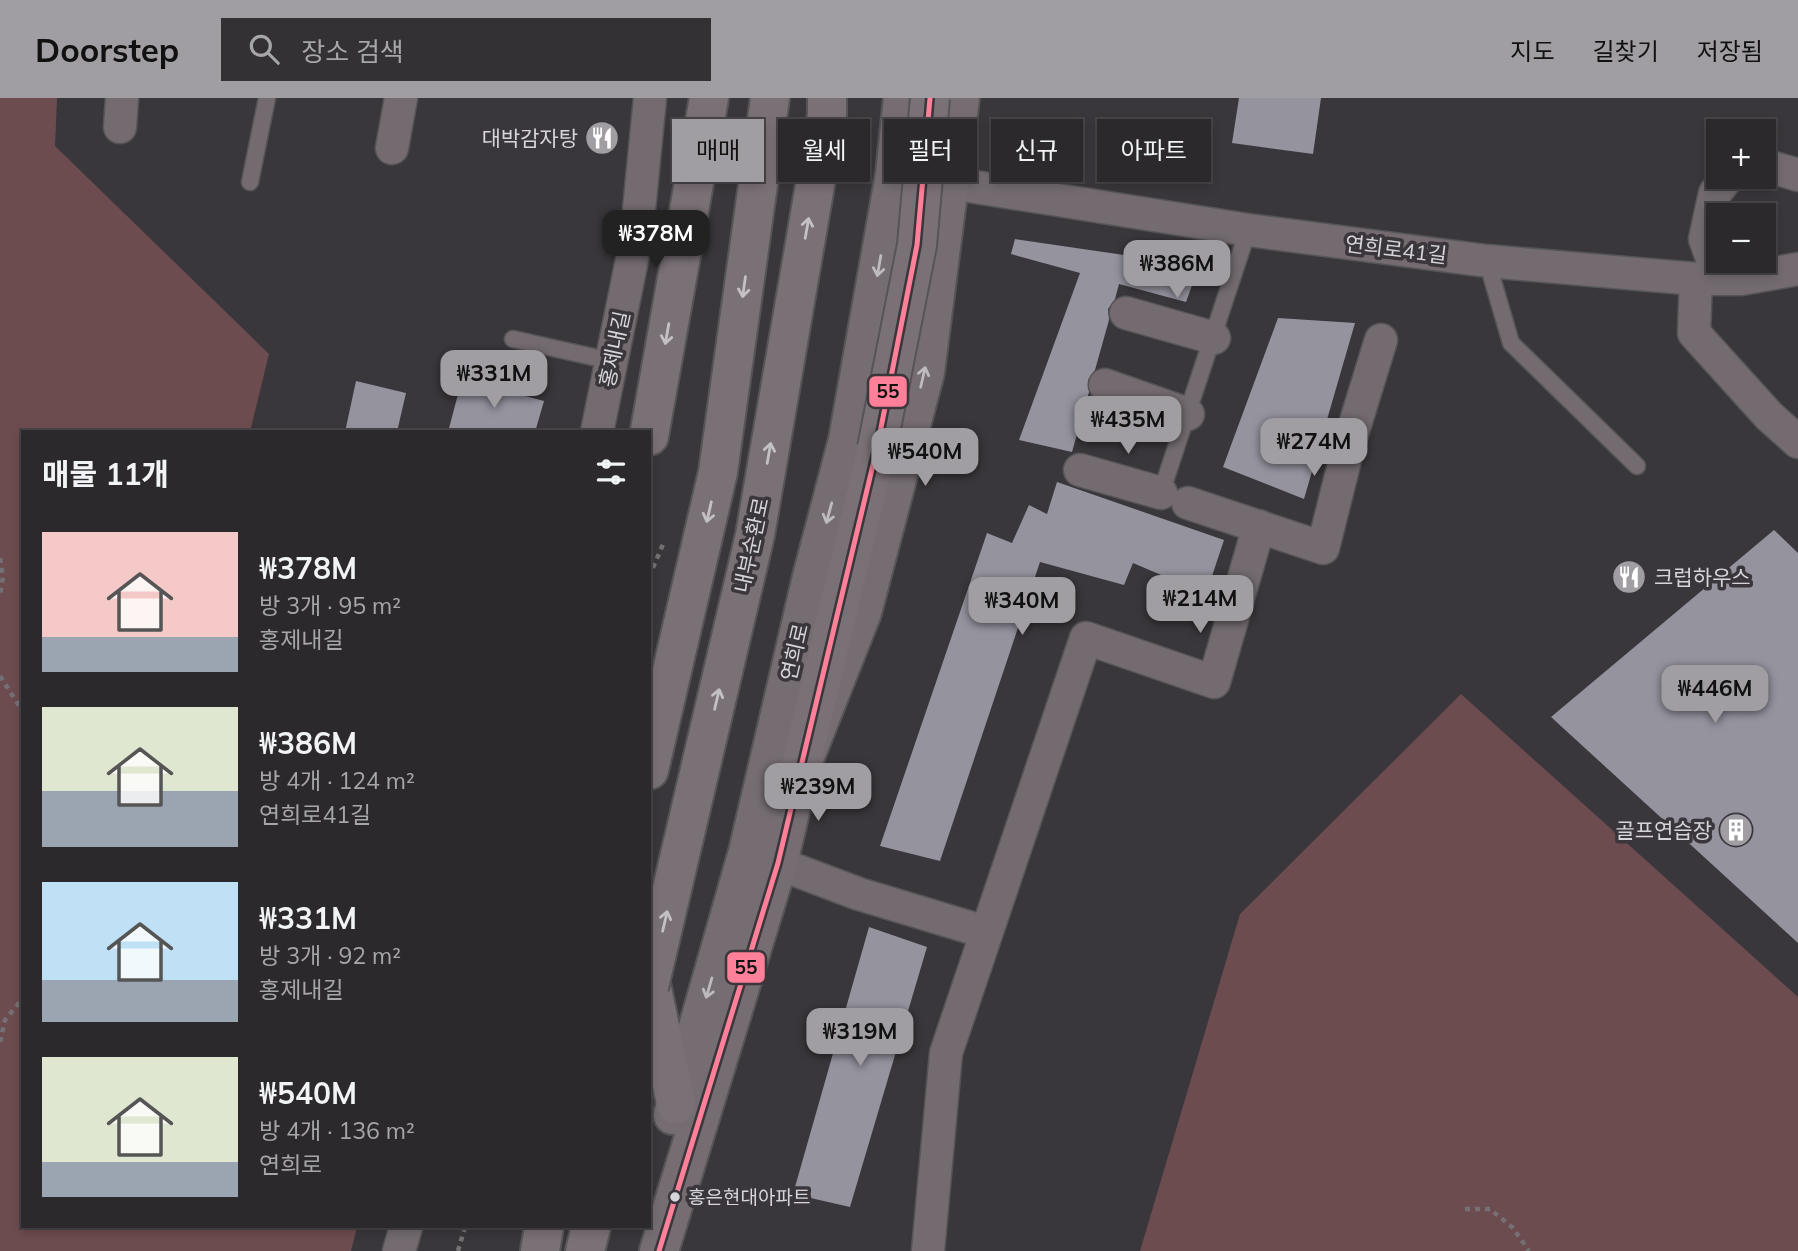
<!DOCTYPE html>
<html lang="ko">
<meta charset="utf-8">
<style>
:root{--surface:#2b292c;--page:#333134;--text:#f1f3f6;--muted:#a6a6a9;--line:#474548;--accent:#a09ea2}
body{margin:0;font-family:Mulish,"Noto Sans KR",sans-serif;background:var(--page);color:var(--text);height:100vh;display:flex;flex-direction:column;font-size:26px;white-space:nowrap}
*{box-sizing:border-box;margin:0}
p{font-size:23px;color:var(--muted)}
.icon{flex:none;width:38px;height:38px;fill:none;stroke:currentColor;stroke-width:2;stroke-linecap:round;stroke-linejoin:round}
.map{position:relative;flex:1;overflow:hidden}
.details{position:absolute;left:21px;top:332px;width:630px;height:798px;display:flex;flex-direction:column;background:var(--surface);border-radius:0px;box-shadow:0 4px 10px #0003,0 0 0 2px var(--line)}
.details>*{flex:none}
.top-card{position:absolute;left:672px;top:21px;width:665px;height:63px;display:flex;gap:14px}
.buttons{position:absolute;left:1706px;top:21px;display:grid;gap:14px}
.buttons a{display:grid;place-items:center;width:70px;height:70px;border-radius:0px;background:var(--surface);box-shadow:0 4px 10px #0003,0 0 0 2px var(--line);font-size:35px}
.price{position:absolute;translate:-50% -60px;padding:0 16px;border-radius:14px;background:var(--accent);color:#111;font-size:23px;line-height:46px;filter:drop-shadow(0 2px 4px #0008)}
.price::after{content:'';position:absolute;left:50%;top:42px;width:21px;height:16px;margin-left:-10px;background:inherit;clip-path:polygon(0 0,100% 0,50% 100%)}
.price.on{background:#222;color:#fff}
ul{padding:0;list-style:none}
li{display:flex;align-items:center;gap:21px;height:175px;padding:0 21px}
li span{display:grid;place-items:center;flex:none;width:196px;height:140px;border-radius:0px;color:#555}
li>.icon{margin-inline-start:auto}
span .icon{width:84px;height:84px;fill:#fffc;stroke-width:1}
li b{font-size:30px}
h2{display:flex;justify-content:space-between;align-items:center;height:84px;padding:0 21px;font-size:30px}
.pill{padding:0 24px;border-radius:0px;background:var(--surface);box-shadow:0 4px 10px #0003,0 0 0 2px var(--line);font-size:24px;line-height:63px}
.pill.on{background:var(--accent);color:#111}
header{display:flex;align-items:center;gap:42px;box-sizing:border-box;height:98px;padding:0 35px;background:var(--accent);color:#111}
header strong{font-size:33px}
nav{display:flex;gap:38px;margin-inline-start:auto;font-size:24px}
.search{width:490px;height:63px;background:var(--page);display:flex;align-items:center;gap:18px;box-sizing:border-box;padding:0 24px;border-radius:0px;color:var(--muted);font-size:26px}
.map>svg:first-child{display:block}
.green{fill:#6d4c4f}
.pier{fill:#39373b}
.building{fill:#94939e}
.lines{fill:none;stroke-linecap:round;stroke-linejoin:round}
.lane-casing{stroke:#555457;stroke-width:19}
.street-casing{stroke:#555457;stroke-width:35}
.secondary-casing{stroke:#555457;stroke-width:42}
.highway-casing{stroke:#555457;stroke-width:42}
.path{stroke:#747073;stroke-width:4.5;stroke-dasharray:5 5;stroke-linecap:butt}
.lane{stroke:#736b70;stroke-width:16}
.street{stroke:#736b70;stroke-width:32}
.secondary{stroke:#756d72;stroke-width:38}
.highway{stroke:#7a7176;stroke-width:38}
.highway-bridge-casing{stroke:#555457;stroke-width:42;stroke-linecap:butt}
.highway-bridge{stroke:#7a7176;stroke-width:38}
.bus-1-casing{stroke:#3a363c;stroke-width:10}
.bus-1{stroke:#ff8098;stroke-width:5}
.oneway{stroke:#c4c1c5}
.oneway2{stroke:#bebbbf}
.bus-dot{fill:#d7d5d9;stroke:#3a363c;stroke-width:2.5}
.labels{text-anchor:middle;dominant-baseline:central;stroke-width:7;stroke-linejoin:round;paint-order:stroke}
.bus-label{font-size:19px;fill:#d7d5d9;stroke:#3a363c;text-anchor:start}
.poi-label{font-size:21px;fill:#d7d5d9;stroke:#3a363c;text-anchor:end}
.street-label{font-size:21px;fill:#d7d5d9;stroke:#3a363c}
.line-badge{stroke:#3a363c;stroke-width:2.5}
.pale-badge-label{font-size:19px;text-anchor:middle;font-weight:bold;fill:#111}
</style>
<header>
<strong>Doorstep</strong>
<div class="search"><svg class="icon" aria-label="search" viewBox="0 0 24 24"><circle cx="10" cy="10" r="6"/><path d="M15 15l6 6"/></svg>장소 검색</div>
<nav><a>지도</a><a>길찾기</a><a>저장됨</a></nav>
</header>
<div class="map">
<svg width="1798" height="1153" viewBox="0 0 1798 1153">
<rect width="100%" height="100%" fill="#39373b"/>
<!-- green -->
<path class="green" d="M0,0H57L55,48L269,256L250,334H23V1129H357L351,1153H0Z
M1461,596L1798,899V1153H1140L1240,816Z"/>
<!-- pier -->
<path class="pier" d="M778,0H821L755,328L653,816L649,819V618Z"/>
<!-- building -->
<path class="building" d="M1239,0H1321L1313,56L1232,45Z
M1015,141L1199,168L1186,204L1119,186L1115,201L1108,211L1109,222L1095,272L1088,282L1089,294L1072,354L1019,342L1080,175L1011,156Z
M1278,220L1355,225L1304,401L1223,369Z
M462,281L544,303L535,334H448Z
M356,283L406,295L397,334H345Z
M1057,384L1224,442L1206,496L1133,465L1124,487L1040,464L940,763L880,748L987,435L1012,445L1029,407L1047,416Z
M1774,432L1798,455V845L1551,619Z
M869,829L927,849L850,1109L793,1096Z"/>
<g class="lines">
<!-- lane casing -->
<g class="lane-casing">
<path id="lane" d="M250,84L267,0
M1487,163L1511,245L1637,368
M513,241L611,263
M1165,396L1161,395L1248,132"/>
</g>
<!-- street casing -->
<g class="street-casing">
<path id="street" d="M120,29L122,0
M392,50L401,0
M1764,67L1798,77
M925,81L1248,132L1487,163L1696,181H1741L1798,171
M1696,181L1694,235L1769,318L1798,344
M1727,181L1713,163L1705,141L1715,95L1728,79
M1126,215L1214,240
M1105,287L1188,316
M597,334L636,142L650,0
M1080,372L1161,395
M1188,405L1323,450L1349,346L1381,242
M758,758L859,796L985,834
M399,1153L406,1129
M928,1153L946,955L1086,540L1214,584L1259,428"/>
</g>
<!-- secondary casing -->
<g class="secondary-casing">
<path id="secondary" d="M673,1017L748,754L812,479L848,342L895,76L903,0
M659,1153L778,765L800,671L862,514L925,274L960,0"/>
</g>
<!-- highway casing -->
<g class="highway-casing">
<path id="highway" d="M649,338L709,0
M800,671L877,350
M649,672L718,374L770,0
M649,876L676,1006
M540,1153L544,1129
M585,1153L591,1129"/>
</g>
<!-- path -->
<path class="path" d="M0,460L3,479L0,497
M649,479L664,444
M0,578L23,614
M0,944L5,922L23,900
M1465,1111H1490L1513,1130L1529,1153
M458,1153L465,1129"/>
<!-- lane -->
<use href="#lane" class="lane"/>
<!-- street -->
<use href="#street" class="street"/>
<!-- secondary -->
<use href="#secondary" class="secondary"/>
<!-- highway -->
<use href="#highway" class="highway"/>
<!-- highway-bridge casing -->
<g class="highway-bridge-casing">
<path id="highway-bridge" d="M877,350L917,147L930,0
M649,889L755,437L827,17V0"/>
</g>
<!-- highway-bridge -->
<use href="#highway-bridge" class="highway-bridge"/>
<!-- bus-1 casing -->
<g class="bus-1-casing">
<path id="bus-1" d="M659,1153L778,765L877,350L917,147L930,0"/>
</g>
<!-- bus-1 -->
<use href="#bus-1" class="bus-1"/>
</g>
<!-- one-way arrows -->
<defs><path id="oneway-shaft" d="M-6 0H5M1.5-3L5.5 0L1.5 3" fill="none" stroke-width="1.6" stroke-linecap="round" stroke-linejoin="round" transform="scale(1.75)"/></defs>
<g class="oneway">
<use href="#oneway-shaft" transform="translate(807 130) rotate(-80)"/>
<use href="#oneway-shaft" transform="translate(744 189) rotate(98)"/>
<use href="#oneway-shaft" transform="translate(667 236) rotate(100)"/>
<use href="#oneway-shaft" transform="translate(769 355) rotate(-80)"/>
<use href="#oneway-shaft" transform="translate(709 414) rotate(103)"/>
<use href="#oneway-shaft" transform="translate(717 601) rotate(-77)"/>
<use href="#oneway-shaft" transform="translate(665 823) rotate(-77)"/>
</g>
<g class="oneway2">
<use href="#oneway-shaft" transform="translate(879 168) rotate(100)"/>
<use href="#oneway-shaft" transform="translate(923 279) rotate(-77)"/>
<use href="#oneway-shaft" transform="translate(829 415) rotate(105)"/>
<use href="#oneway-shaft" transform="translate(709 890) rotate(106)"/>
</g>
<!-- icons -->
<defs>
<g id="restaurant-disc" transform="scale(1.75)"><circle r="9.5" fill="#a09ea2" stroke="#3a363c"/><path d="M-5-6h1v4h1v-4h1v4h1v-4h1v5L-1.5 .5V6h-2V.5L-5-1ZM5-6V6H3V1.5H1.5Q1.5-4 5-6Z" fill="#fff"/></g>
<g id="building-disc" transform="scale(1.75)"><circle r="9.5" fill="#a09ea2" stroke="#3a363c"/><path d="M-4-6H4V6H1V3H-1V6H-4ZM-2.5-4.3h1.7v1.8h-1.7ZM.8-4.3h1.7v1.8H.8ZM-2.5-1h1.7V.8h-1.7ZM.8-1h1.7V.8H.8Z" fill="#fff"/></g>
</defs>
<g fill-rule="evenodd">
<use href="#restaurant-disc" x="602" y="40"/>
<use href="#restaurant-disc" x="1629" y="479"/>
<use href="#building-disc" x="1736" y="732"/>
</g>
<!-- markers -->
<circle class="bus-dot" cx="675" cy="1099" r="6"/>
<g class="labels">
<!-- bus labels -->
<g class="bus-label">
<text x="688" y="1099">홍은현대아파트</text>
</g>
<!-- poi labels -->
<g class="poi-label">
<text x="578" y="40">대박감자탕</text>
<text x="1654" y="479" text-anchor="start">크럽하우스</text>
<text x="1712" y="732">골프연습장</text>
</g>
<!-- street labels -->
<g class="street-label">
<text transform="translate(1396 151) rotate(7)">연희로41길</text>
<text transform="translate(614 251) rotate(-78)">홍제내길</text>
<text transform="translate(751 447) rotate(-78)">내부순환로</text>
<text transform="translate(794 554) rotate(-77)">연희로</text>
</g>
</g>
<g class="line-badge">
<rect x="868" y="277" width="40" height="33" rx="7" fill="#ff8098"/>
<rect x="726" y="853" width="40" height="33" rx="7" fill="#ff8098"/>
</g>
<g class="pale-badge-label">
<text x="888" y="300">55</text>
<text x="746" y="876">55</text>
</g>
</svg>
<div class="buttons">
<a>+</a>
<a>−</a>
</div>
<b class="price on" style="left:656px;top:172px">₩378M</b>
<b class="price" style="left:1177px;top:202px">₩386M</b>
<b class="price" style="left:494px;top:312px">₩331M</b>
<b class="price" style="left:1128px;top:358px">₩435M</b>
<b class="price" style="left:1314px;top:380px">₩274M</b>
<b class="price" style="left:925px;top:390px">₩540M</b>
<b class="price" style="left:1200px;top:537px">₩214M</b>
<b class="price" style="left:1022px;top:539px">₩340M</b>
<b class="price" style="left:1715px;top:627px">₩446M</b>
<b class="price" style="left:818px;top:725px">₩239M</b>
<b class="price" style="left:860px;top:970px">₩319M</b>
<div class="top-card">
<a class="pill on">매매</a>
<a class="pill">월세</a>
<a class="pill">필터</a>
<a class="pill">신규</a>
<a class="pill">아파트</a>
</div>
<section class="details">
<h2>매물 11개<svg class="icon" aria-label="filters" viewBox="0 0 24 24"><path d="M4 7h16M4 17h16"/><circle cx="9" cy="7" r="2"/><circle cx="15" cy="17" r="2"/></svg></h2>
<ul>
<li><span style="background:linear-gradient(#f6c9c9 75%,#9aa5b1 0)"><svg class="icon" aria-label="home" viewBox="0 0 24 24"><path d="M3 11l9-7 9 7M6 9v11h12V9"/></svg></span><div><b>₩378M</b><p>방 3개 · 95 m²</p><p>홍제내길</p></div></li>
<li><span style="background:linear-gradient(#dfe7d0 60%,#9aa5b1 0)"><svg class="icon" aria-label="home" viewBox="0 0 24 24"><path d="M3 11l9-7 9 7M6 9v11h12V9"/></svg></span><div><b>₩386M</b><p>방 4개 · 124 m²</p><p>연희로41길</p></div></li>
<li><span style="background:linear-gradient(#bfe0f5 70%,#9aa5b1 0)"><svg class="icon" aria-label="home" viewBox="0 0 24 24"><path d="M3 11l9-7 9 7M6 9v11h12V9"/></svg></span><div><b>₩331M</b><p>방 3개 · 92 m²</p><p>홍제내길</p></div></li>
<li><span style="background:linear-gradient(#dfe7d0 75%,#9aa5b1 0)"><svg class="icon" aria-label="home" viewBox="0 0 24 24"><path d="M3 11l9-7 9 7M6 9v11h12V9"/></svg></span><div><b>₩540M</b><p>방 4개 · 136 m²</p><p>연희로</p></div></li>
</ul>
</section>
</div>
